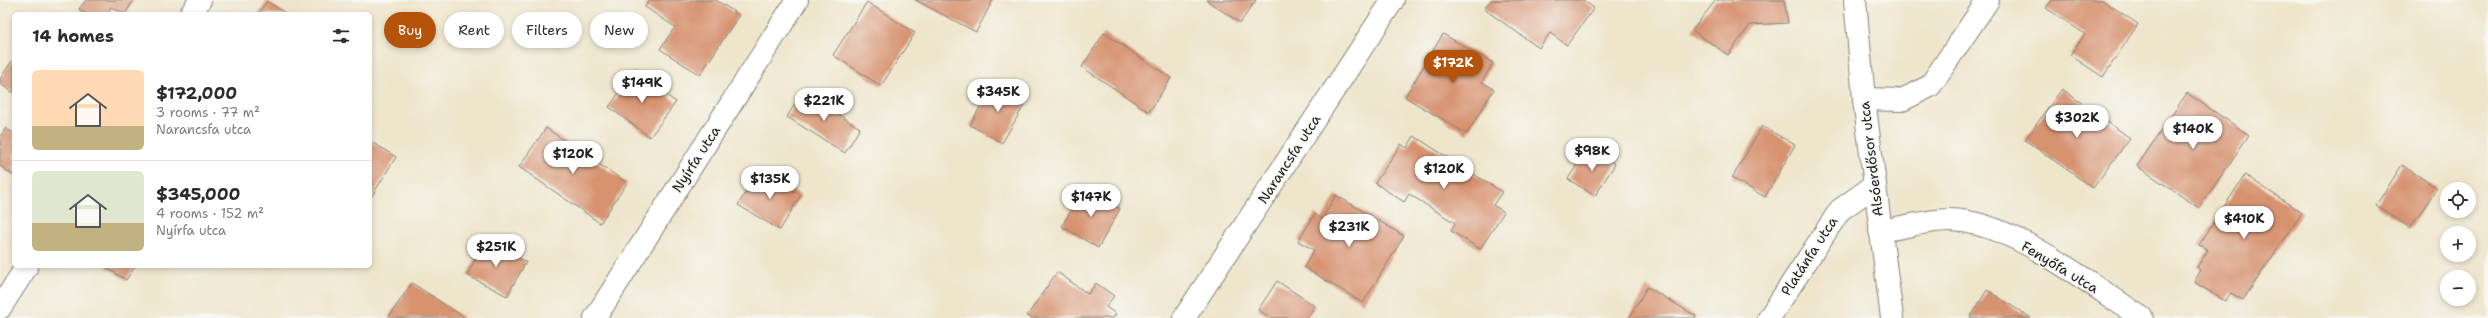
<!DOCTYPE html>
<meta charset="utf-8">
<style>
:root{--surface:#fff;--page:#f7f7f7;--text:#2b2b33;--muted:#7c7c81;--line:#e1e1e2;--accent:#b45309}
body{margin:0;font-family:"Shantell Sans",sans-serif;background:var(--page);color:var(--text);height:100vh;display:flex;flex-direction:column;font-size:15px;white-space:nowrap}
*{box-sizing:border-box;margin:0}
p{font-size:13px;color:var(--muted)}
.icon{flex:none;width:22px;height:22px;fill:none;stroke:currentColor;stroke-width:2;stroke-linecap:round;stroke-linejoin:round}
.map{position:relative;flex:1;overflow:hidden}
.sheet{position:absolute;left:12px;top:12px;width:360px;height:256px;display:flex;flex-direction:column;background:var(--surface);border-radius:6px;box-shadow:0 2px 6px #0003}
.sheet>*{flex:none}
.top-card{position:absolute;left:384px;top:12px;width:380px;height:36px;display:flex;gap:8px}
.fabs{position:absolute;left:2440px;top:182px;display:grid;gap:8px}
.fabs a{display:grid;place-items:center;width:36px;height:36px;border-radius:50%;background:var(--surface);box-shadow:0 2px 6px #0003;font-size:20px}
.price{position:absolute;translate:-50% -34px;padding:0 9px;border-radius:14px;background:#fff;color:#222;font-size:13px;line-height:26px;filter:drop-shadow(0 1px 2px #0008)}
.price::after{content:'';position:absolute;left:50%;top:24px;width:12px;height:9px;margin-left:-6px;background:inherit;clip-path:polygon(0 0,100% 0,50% 100%)}
.price.current{background:var(--accent);color:#fff}
ul{padding:0;list-style:none}
li{display:flex;align-items:center;gap:12px;height:100px;padding:0 20px}
li+li{border-top:1px solid var(--line)}
li span{display:grid;place-items:center;flex:none;width:112px;height:80px;border-radius:6px;color:#555}
li>.icon{margin-inline-start:auto}
span .icon{width:48px;height:48px;fill:#fffc;stroke-width:1}
li b{font-size:17px}
h2{display:flex;justify-content:space-between;align-items:center;height:48px;padding:0 20px;font-size:17px}
.pill{padding:0 14px;border-radius:18px;background:var(--surface);box-shadow:0 2px 6px #0003;font-size:14px;line-height:36px}
.pill.current{background:var(--accent);color:#fff}
.map>svg:first-child{display:block}
.building{fill:#d79270}
.lines{fill:none;stroke-linecap:round;stroke-linejoin:round}
.minor-casing{stroke:#858074;stroke-width:24}
.tertiary-casing{stroke:#858074;stroke-width:24}
.minor{stroke:#fff;stroke-width:22}
.tertiary{stroke:#fff;stroke-width:22}
.labels{text-anchor:middle;dominant-baseline:central;stroke-width:3;stroke-linejoin:round;paint-order:stroke}
.street-label{font-size:14px;fill:#1c1c1c;stroke:#f6f6f2}
</style>
<div class="map">
<svg width="2488" height="318" viewBox="0 0 2488 318">
<rect width="100%" height="100%" fill="#f6f6f2"/>
<filter id="ink" filterUnits="userSpaceOnUse"><feTurbulence type="fractalNoise" baseFrequency=".025" numOctaves="2"/><feDisplacementMap in="SourceGraphic" scale="8" xChannelSelector="R" yChannelSelector="G"/><feConvolveMatrix kernelMatrix="1 2 1 2 8 2 1 2 1" color-interpolation-filters="sRGB"/></filter>
<filter id="wash" filterUnits="userSpaceOnUse"><feTurbulence type="fractalNoise" baseFrequency=".012" numOctaves="4" result="noise"/><feDisplacementMap in="SourceGraphic" scale="16" xChannelSelector="R" yChannelSelector="G"/><feGaussianBlur stdDeviation="0.9" result="paint"/><feColorMatrix in="noise" values="0 0 0 0 0 0 0 0 0 0 0 0 0 0 0 0 0 1.4 0 .05"/><feComposite in="paint" operator="in"/></filter>
<g filter="url(#wash)">
<rect width="100%" height="100%" fill="#eee5cb"/>
<g id="blocks">
<!-- building -->
<path class="building" d="M86,0H134L125,14L111,7L107,14H86L79,9Z
M649,0H716L739,15L700,75L660,49L675,27L645,7Z
M915,0H993L976,32Z
M1206,0H1256L1240,23Z
M1491,0H1583L1594,8L1567,45L1550,33L1539,48L1484,9Z
M1716,0H1784L1788,23L1750,25L1728,55L1692,30Z
M2052,0H2102L2138,24L2103,77L2070,55L2085,34L2046,8Z
M267,1L286,14H258Z
M867,2L915,33L881,86L833,55Z
M1104,33L1171,78L1149,112L1082,67Z
M1443,34L1493,63L1482,82L1494,89L1467,134L1405,97Z
M14,58V93L0,84V79Z
M634,72L676,102L650,137L609,107Z
M994,83L1026,102L1002,143L970,125Z
M2062,89L2130,138L2093,188L2025,140Z
M802,92L860,128L845,153L787,117Z
M2187,93L2249,135L2199,208L2137,166Z
M1762,126L1795,145L1765,197L1732,178Z
M6,128L14,134V176L0,166V137Z
M546,128L627,183L600,223L519,167Z
M1414,136L1502,192L1493,205L1504,212L1480,249L1451,231L1455,223L1409,194L1404,202L1375,183L1401,144L1407,148Z
M370,141L396,157L370,199Z
M1588,147L1615,164L1595,196L1568,179Z
M2402,165L2437,188L2410,228L2376,205Z
M759,171L801,195L780,230L738,205Z
M2245,175L2302,213L2243,300L2231,293L2225,301L2194,282L2201,270L2197,267L2208,250L2199,245Z
M1084,188L1120,209L1098,248L1062,226Z
M1336,195L1404,236L1363,303L1304,267L1314,250L1298,241L1315,214L1322,219Z
M485,240L526,262L507,296L467,275Z
M104,266H135L126,280Z
M1057,272L1088,294L1096,283L1114,296L1106,307L1116,314L1113,318H1031L1027,316Z
M1277,281L1315,306L1307,318H1271L1258,310Z
M412,283L465,318H388Z
M1647,287L1696,316L1695,318H1629Z
M1987,290L2031,318H1970Z"/>
</g>
</g>
<g filter="url(#ink)">
<use href="#blocks" fill-opacity="0" stroke="#858074" stroke-width="1"/>
<g class="lines">
<!-- minor casing -->
<g class="minor-casing">
<path id="minor" d="M191,14L200,0
M1864,99L1902,100L1930,86L1988,0
M1880,231C1902,228 1927,220 1949,220C2010,220 2091,285 2142,318
M0,308L27,266
M595,318L797,0
M1184,318L1393,0
M1769,318L1840,210L1875,185"/>
</g>
<!-- tertiary casing -->
<g class="tertiary-casing">
<path id="tertiary" d="M1855,0L1864,99L1892,318"/>
</g>
<!-- minor -->
<use href="#minor" class="minor"/>
<!-- tertiary -->
<use href="#tertiary" class="tertiary"/>
</g>
</g>
<g class="labels">
<!-- street labels -->
<g class="street-label">
<text transform="translate(696 159) rotate(-57)">Nyírfa utca</text>
<text transform="translate(1289 159) rotate(-57)">Narancsfa utca</text>
<text transform="translate(1871 159) rotate(-97)">Alsóerdősor utca</text>
<text transform="translate(1809 256) rotate(-57)">Platánfa utca</text>
<text transform="translate(2060 267) rotate(31)">Fenyőfa utca</text>
</g>
</g>
</svg>
<div class="fabs">
<a><svg class="icon" aria-label="locate" viewBox="0 0 24 24"><circle cx="12" cy="12" r="6"/><path d="M12 2v4M12 18v4M2 12h4M18 12h4"/></svg></a>
<a>+</a>
<a>−</a>
</div>
<b class="price current" style="left:1453px;top:84px">$172K</b>
<b class="price" style="left:642px;top:104px">$149K</b>
<b class="price" style="left:998px;top:113px">$345K</b>
<b class="price" style="left:824px;top:122px">$221K</b>
<b class="price" style="left:2077px;top:139px">$302K</b>
<b class="price" style="left:2193px;top:150px">$140K</b>
<b class="price" style="left:1592px;top:172px">$98K</b>
<b class="price" style="left:573px;top:175px">$120K</b>
<b class="price" style="left:1444px;top:190px">$120K</b>
<b class="price" style="left:770px;top:200px">$135K</b>
<b class="price" style="left:1091px;top:218px">$147K</b>
<b class="price" style="left:2244px;top:240px">$410K</b>
<b class="price" style="left:1349px;top:248px">$231K</b>
<b class="price" style="left:496px;top:268px">$251K</b>
<div class="top-card">
<a class="pill current">Buy</a>
<a class="pill">Rent</a>
<a class="pill">Filters</a>
<a class="pill">New</a>
</div>
<section class="sheet">
<h2>14 homes<svg class="icon" aria-label="filters" viewBox="0 0 24 24"><path d="M4 7h16M4 17h16"/><circle cx="9" cy="7" r="2"/><circle cx="15" cy="17" r="2"/></svg></h2>
<ul>
<li><span style="background:linear-gradient(#ffd9b3 70%,#c2b280 0)"><svg class="icon" aria-label="home" viewBox="0 0 24 24"><path d="M3 11l9-7 9 7M6 9v11h12V9"/></svg></span><div><b>$172,000</b><p>3 rooms · 77 m²</p><p>Narancsfa utca</p></div></li>
<li><span style="background:linear-gradient(#dfe7d0 65%,#c2b280 0)"><svg class="icon" aria-label="home" viewBox="0 0 24 24"><path d="M3 11l9-7 9 7M6 9v11h12V9"/></svg></span><div><b>$345,000</b><p>4 rooms · 152 m²</p><p>Nyírfa utca</p></div></li>
</ul>
</section>
</div>
